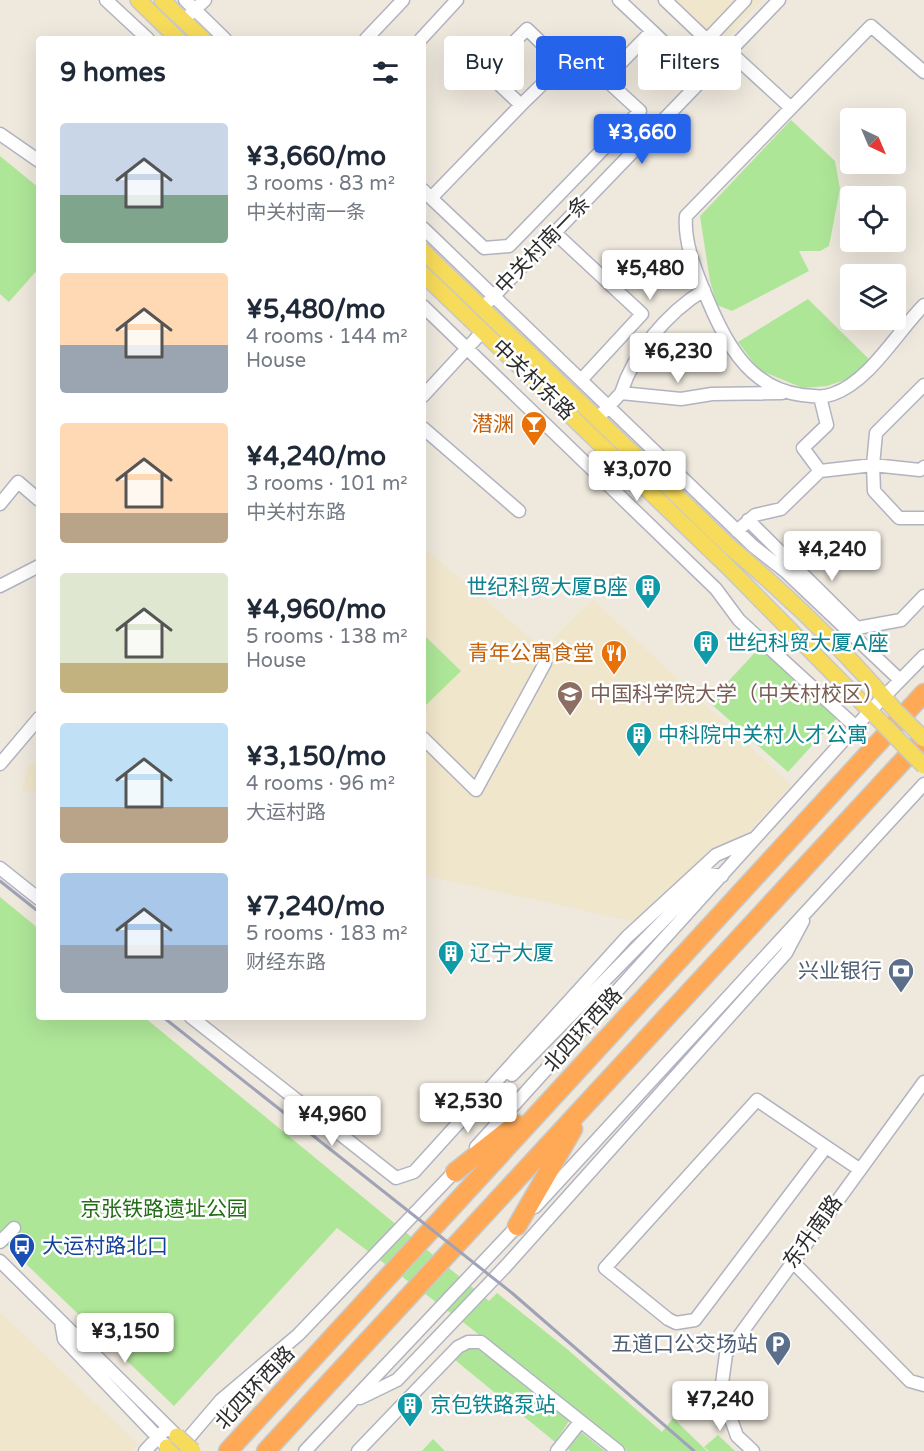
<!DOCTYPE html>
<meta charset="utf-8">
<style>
:root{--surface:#fff;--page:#f2f2f3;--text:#1f2937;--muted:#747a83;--accent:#2563eb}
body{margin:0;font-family:"Varela Round","Noto Sans SC",sans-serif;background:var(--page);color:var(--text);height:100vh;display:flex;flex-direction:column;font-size:22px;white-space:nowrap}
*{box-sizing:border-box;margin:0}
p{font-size:20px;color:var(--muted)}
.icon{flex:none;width:33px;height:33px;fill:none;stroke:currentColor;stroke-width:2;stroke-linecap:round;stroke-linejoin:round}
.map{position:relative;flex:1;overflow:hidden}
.details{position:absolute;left:36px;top:36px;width:390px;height:984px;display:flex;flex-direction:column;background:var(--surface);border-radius:6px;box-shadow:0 6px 24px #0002}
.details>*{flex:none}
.hud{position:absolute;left:444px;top:36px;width:390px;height:54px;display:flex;gap:12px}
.needle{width:39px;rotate:136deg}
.tools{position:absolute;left:840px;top:108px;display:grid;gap:12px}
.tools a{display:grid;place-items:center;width:66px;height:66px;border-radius:6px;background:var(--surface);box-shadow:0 6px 24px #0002;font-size:30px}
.price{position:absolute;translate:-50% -51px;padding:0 14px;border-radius:6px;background:#fff;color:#222;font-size:20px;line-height:39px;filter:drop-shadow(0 2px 3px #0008)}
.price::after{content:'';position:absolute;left:50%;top:36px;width:18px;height:14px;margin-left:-9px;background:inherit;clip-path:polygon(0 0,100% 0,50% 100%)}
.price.current{background:var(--accent);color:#fff}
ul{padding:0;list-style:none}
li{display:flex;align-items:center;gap:18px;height:150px;padding:0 24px}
li span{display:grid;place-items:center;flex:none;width:168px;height:120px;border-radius:6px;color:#555}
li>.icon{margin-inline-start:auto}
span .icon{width:72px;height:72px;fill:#fffc;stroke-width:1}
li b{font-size:26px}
h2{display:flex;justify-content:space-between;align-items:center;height:72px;padding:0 24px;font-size:26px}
.pill{padding:0 21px;border-radius:6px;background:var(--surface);box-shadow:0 6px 24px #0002;font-size:21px;line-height:54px}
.pill.current{background:var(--accent);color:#fff}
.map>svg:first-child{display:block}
.education{fill:#f0e6cc}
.green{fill:#aee698}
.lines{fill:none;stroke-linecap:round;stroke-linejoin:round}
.minor-casing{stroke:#b2b3c0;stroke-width:15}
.major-casing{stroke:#c8c8c8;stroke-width:18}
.highway-casing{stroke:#c8c8c8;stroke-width:21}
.minor{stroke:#fff;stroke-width:12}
.major{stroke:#f7db5a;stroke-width:15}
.highway{stroke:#ffa957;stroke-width:18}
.rail{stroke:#a0a2b7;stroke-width:3}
.major-bridge-casing{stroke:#c8c8c8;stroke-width:18;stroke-linecap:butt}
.major-bridge{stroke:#f7db5a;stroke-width:15}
.labels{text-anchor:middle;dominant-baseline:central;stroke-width:5;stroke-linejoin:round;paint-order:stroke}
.street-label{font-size:21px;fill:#2c2c2c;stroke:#fff}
.food-label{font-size:21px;fill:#c56008;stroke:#fff;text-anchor:end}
.culture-label{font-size:21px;fill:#0d838f;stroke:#fff;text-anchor:start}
.education-label{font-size:21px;fill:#785e54;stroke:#fff;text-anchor:start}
.service-label{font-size:21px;fill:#4e5e75;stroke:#fff;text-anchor:end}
.park-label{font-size:21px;fill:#246d17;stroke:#fff}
.transit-label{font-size:21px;fill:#164399;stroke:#fff;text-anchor:start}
</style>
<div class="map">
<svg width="924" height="1451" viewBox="0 0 924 1451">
<rect width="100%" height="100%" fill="#eee8dd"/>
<!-- education -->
<path class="education" d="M656,0H762L716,48L696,39Z
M423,547L543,649L593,600L791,785L750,831L712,853L636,922L423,875Z
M39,763V794L22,790L29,764Z
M0,1312L138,1444L132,1451H0Z"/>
<!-- green -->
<path class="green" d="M791,120L835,161L840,189L829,246L820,251H799L809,271L732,311L717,305L710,281L700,216Z
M0,156L39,188V268L9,302L0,294Z
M808,299L876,366L873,370L827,386L803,388L759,370L738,342Z
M423,634L461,671L423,708Z
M763,644L838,717L788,772L709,702Z
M0,897L39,929V1017H144L489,1301L497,1293L567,1349L662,1432L673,1418L707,1451H627L468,1326L337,1228L174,1406L0,1239Z
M467,1348H482L569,1421L555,1442L455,1360Z
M581,1432L605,1451H570L568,1449Z
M718,1435L735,1451H709L704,1447Z
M433,1439L445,1451H422Z"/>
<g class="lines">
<!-- minor casing -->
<g class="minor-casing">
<path id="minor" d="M106,0L148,39
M185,0L225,39
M619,0L652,31
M191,13L205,0
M366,39L403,0
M421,39L457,0
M707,40L745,0
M730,52L791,108L871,26L924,72
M521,105L563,64
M791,108L686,216C684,241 694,267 704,291C723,337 746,388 802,395C813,396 822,398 833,394C870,381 897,332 924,305
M0,134L39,161
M423,190L431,198L521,105L485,71L527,29L563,64L578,54L605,79
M431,198L484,248L509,246L640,111L605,79L652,31L685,63L693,59L707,40L665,0
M423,228L753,546L785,571L900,680
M555,233L642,314L581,380
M489,301L779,0
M423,306L716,589L739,620L856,727
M621,393C634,352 667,313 704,290
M423,396L483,331
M597,419L621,393L681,399L712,394L782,393
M423,428L519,511
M924,467L920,470L873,465L874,491L899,518H924
M820,471L803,448L827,425L820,397
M0,504L18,482L39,500
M748,520L857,628L901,620L924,596
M737,531L755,515L781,509L820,471L873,465L876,433L924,385
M0,586L39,566
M423,738L476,790L545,663
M0,764L39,718
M0,868L39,899
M191,1017L396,1178L414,1172L627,937L716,855L753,839
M512,1075L709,874L722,876
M476,1147L870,711L924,656
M826,1147L695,1320L676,1323L668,1319L605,1268L757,1100L859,1169
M535,1207L924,784
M0,1242L14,1228
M0,1261L177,1436
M792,1261L910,1381L924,1385
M61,1322L64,1339L167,1447
M360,1398L397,1380L505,1267L786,953L803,921
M180,1448L221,1400L298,1335L459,1167
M145,1451L163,1432
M305,1451L521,1222
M358,1451L458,1347L468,1342H481L618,1451
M557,1451L580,1422
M753,1451L737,1436L721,1391L726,1354L924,1082"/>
</g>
<!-- major casing -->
<g class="major-casing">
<path id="major" d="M138,0L178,39
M162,0L203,39
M423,251L730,547C790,597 846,652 896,711
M423,274L727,566L884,725
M167,1447L172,1451"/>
</g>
<!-- highway casing -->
<g class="highway-casing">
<path id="highway" d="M455,1172L516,1124
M517,1226L573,1129
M228,1451L924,693
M266,1451L924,738"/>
</g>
<!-- minor -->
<use href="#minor" class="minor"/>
<!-- major -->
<use href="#major" class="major"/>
<!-- highway -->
<use href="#highway" class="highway"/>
<!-- rail -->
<path class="rail" d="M0,881L39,912
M163,1017L512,1293L694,1451"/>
<!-- major-bridge casing -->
<g class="major-bridge-casing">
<path id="major-bridge" d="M896,711L924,739
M884,725L924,766
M177,1436L193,1451"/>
</g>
<!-- major-bridge -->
<use href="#major-bridge" class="major-bridge"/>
</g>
<!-- icons -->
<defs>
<g id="bar-pin" transform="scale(1.35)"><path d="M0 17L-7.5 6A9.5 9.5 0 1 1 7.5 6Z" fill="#e8710a" stroke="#fff"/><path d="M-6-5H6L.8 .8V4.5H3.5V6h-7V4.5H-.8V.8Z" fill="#fff"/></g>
<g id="building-pin" transform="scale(1.35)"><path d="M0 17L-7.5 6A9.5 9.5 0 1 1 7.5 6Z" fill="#0f9aa8" stroke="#fff"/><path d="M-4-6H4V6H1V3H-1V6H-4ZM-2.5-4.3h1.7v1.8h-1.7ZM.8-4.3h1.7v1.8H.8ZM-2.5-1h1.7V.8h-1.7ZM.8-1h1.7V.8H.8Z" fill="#fff"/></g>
<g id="restaurant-pin" transform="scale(1.35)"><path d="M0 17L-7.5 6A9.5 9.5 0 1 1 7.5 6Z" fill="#e8710a" stroke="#fff"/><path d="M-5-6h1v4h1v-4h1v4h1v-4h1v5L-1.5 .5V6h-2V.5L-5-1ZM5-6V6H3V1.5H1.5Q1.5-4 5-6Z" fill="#fff"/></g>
<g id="university-pin" transform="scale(1.35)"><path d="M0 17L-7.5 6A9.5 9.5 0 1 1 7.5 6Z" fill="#8d6e63" stroke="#fff"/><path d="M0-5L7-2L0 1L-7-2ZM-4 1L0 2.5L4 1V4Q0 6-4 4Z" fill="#fff"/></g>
<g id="bank-pin" transform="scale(1.35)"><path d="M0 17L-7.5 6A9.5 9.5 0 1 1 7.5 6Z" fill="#5c6f8a" stroke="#fff"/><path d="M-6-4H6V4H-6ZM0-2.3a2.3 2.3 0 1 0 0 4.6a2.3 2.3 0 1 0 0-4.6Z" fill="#fff"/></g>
<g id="bus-pin" transform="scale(1.35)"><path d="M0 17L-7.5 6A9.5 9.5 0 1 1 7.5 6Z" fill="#1a4fb4" stroke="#fff"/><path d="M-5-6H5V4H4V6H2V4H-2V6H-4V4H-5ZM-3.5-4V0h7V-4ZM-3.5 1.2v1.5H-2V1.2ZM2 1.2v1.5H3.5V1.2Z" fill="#fff"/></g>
<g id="parking-pin" transform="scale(1.35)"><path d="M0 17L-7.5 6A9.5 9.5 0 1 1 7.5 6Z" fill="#5c6f8a" stroke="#fff"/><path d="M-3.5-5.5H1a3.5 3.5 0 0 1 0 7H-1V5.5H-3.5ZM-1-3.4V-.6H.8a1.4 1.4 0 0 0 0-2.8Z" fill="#fff"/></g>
</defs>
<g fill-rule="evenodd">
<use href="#bar-pin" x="534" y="424"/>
<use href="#building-pin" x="648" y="587"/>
<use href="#building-pin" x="706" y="643"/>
<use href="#restaurant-pin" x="614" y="653"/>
<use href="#university-pin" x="570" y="694"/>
<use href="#building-pin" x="639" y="735"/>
<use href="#building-pin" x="451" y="953"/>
<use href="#bank-pin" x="901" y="971"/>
<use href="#bus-pin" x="22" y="1246"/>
<use href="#parking-pin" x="778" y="1344"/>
<use href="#building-pin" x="410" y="1405"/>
</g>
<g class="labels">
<!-- street labels -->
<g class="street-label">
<text transform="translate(543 245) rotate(-46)">中关村南一条</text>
<text transform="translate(533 380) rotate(44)">中关村东路</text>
<text transform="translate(583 1030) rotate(-48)">北四环西路</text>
<text transform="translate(813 1232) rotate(-54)">东升南路</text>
<text transform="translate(255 1388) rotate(-47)">北四环西路</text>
</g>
<!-- food labels -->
<g class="food-label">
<text x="514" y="424">潜渊</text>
<text x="594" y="653">青年公寓食堂</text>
</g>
<!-- culture labels -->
<g class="culture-label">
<text x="628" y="587" text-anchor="end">世纪科贸大厦B座</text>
<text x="726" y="643">世纪科贸大厦A座</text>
<text x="658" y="735">中科院中关村人才公寓</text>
<text x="470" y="953">辽宁大厦</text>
<text x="430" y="1405">京包铁路泵站</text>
</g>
<!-- education labels -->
<g class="education-label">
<text x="590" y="694">中国科学院大学（中关村校区）</text>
</g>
<!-- service labels -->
<g class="service-label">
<text x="882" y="971">兴业银行</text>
<text x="758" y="1344">五道口公交场站</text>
</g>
<!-- park labels -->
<g class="park-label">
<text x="164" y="1209">京张铁路遗址公园</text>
</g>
<!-- transit labels -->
<g class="transit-label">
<text x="42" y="1246">大运村路北口</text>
</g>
</g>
</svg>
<div class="tools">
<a><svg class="needle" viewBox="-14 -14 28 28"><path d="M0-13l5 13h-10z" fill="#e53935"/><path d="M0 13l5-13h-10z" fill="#747a83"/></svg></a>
<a><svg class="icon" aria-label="locate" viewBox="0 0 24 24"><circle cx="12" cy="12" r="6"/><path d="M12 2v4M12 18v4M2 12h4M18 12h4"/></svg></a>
<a><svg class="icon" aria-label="layers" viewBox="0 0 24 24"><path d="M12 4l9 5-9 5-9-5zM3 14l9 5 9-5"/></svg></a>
</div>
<b class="price current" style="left:642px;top:165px">¥3,660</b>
<b class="price" style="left:650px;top:301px">¥5,480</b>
<b class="price" style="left:678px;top:384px">¥6,230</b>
<b class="price" style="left:637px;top:502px">¥3,070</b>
<b class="price" style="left:832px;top:582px">¥4,240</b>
<b class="price" style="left:468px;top:1134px">¥2,530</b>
<b class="price" style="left:332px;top:1147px">¥4,960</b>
<b class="price" style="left:125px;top:1364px">¥3,150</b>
<b class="price" style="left:720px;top:1432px">¥7,240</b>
<div class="hud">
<a class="pill">Buy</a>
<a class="pill current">Rent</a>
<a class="pill">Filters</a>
</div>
<section class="details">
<h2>9 homes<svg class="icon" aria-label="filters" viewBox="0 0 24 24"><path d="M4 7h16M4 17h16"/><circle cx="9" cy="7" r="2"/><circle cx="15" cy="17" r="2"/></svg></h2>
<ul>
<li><span style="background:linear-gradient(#c9d6e8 60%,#7fa58c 0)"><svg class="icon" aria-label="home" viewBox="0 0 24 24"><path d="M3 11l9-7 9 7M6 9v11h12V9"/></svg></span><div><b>¥3,660/mo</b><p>3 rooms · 83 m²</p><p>中关村南一条</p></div></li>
<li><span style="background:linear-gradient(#ffd9b3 60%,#9aa5b1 0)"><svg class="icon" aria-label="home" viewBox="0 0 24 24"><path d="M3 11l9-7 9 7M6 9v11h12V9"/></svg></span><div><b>¥5,480/mo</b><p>4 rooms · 144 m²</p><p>House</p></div></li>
<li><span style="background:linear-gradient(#ffd9b3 75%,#b9a48a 0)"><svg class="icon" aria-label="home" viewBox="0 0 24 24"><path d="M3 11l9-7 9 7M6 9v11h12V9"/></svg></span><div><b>¥4,240/mo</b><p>3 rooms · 101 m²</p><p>中关村东路</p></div></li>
<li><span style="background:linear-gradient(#dfe7d0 75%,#c2b280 0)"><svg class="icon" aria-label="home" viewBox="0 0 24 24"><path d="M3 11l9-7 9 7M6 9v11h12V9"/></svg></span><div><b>¥4,960/mo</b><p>5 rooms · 138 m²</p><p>House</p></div></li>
<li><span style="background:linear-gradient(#bfe0f5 70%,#b9a48a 0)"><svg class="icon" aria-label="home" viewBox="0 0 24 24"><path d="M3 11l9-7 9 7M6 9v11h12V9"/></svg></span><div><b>¥3,150/mo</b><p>4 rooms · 96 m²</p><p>大运村路</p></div></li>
<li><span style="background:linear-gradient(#a9c7e8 60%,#9aa5b1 0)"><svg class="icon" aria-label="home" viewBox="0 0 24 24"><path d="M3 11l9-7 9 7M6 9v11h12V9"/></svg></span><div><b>¥7,240/mo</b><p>5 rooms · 183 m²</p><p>财经东路</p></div></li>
</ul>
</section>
</div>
